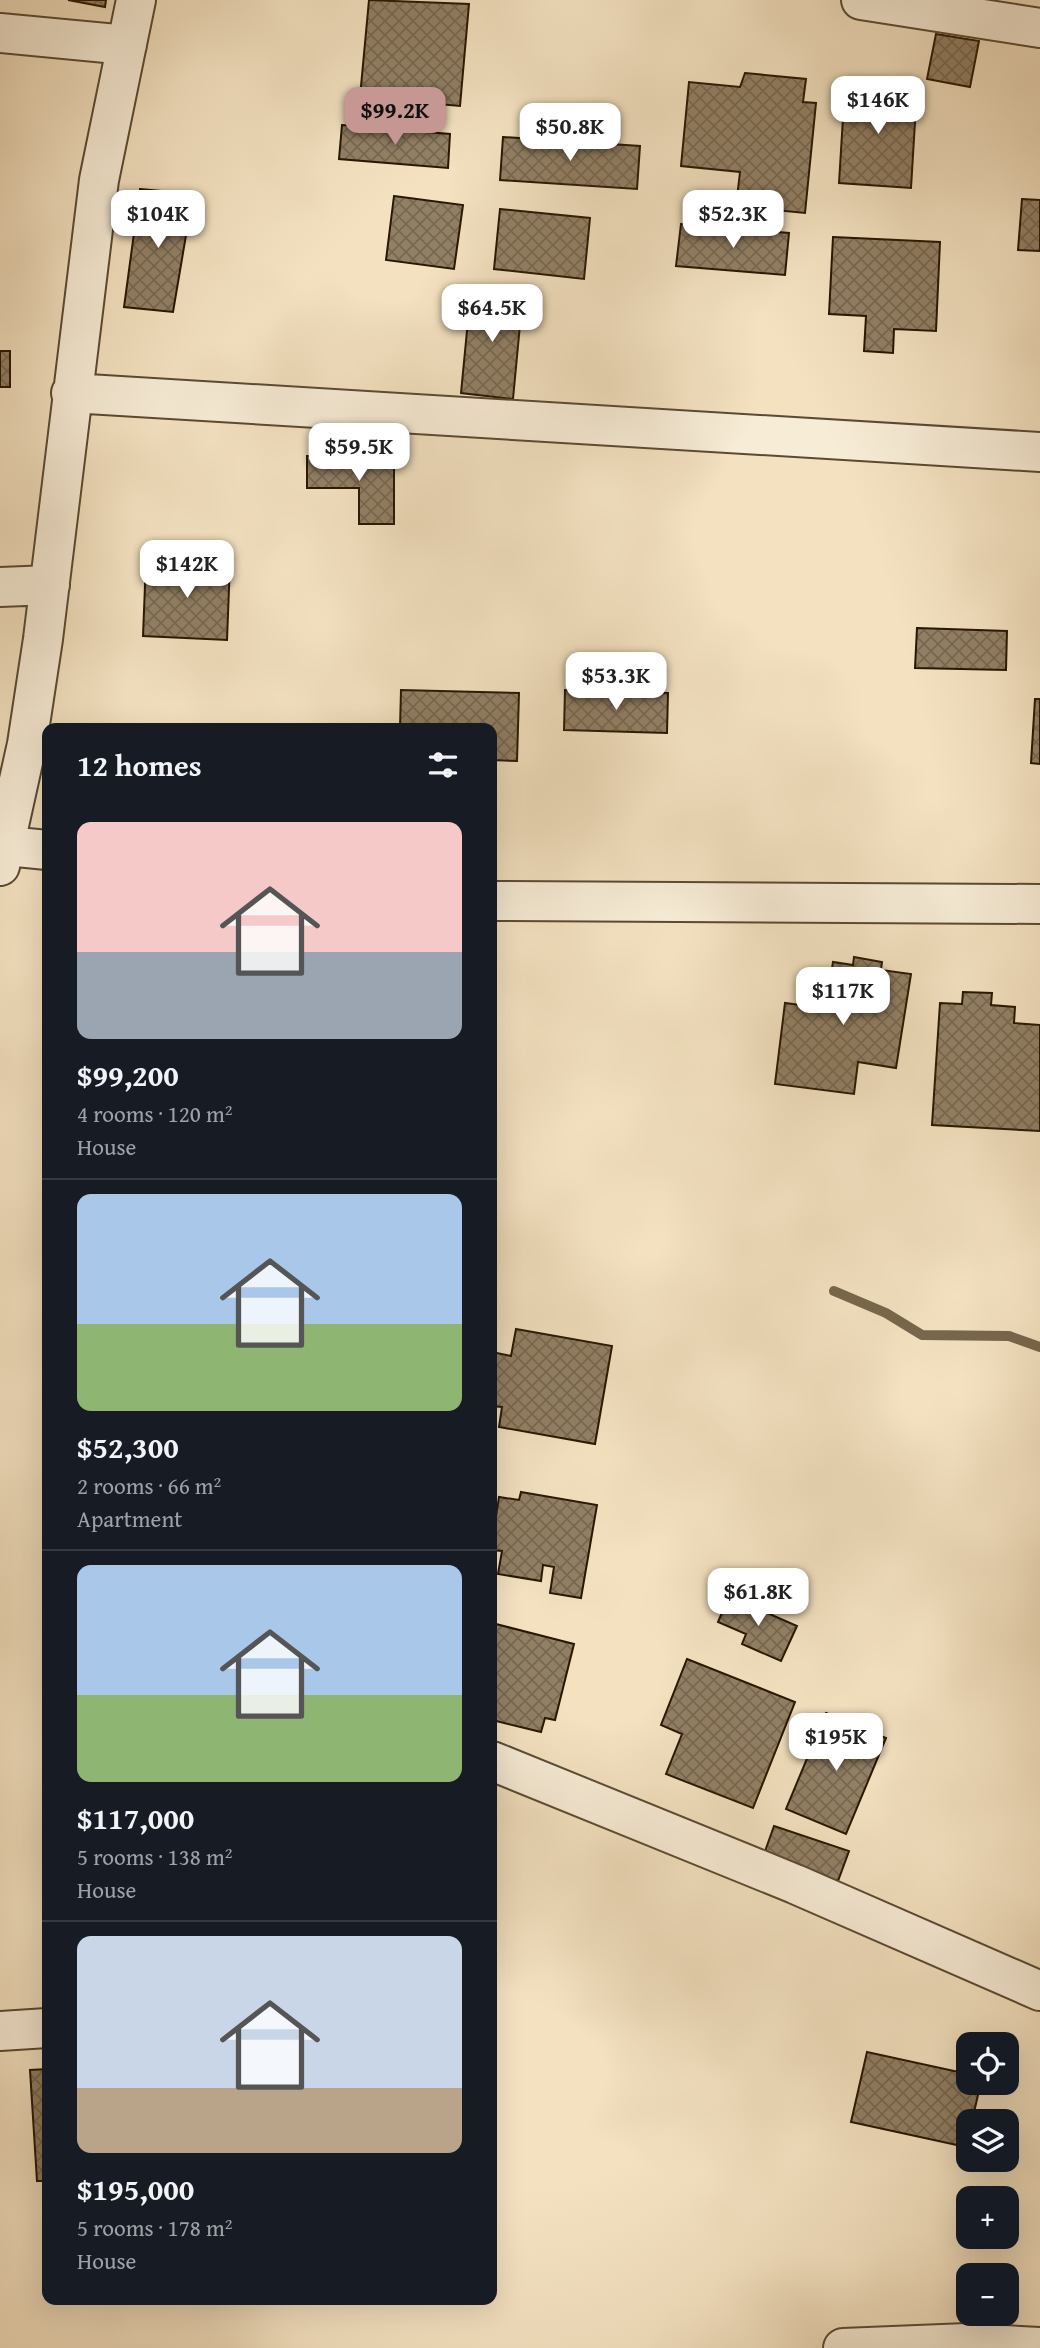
<!DOCTYPE html>
<meta charset="utf-8">
<style>
:root{--surface:#171b24;--page:#242831;--text:#f1f3f6;--muted:#9ea1a6;--line:#363941;--accent:#c59692}
body{margin:0;font-family:"Gentium Book Plus",serif;background:var(--page);color:var(--text);height:100vh;display:flex;flex-direction:column;font-size:26px;white-space:nowrap}
*{box-sizing:border-box;margin:0}
p{font-size:23px;color:var(--muted)}
.icon{flex:none;width:38px;height:38px;fill:none;stroke:currentColor;stroke-width:2;stroke-linecap:round;stroke-linejoin:round}
.map{position:relative;flex:1;overflow:hidden}
.sheet{position:absolute;left:42px;top:723px;width:455px;height:1582px;display:flex;flex-direction:column;background:var(--surface);border-radius:14px;box-shadow:0 7px 28px #0002}
.sheet>*{flex:none}
.fabs{position:absolute;left:956px;top:2032px;display:grid;gap:14px}
.fabs a{display:grid;place-items:center;width:63px;height:63px;border-radius:14px;background:var(--surface);box-shadow:0 7px 28px #0002;font-size:35px}
.price{position:absolute;translate:-50% -60px;padding:0 16px;border-radius:14px;background:#fff;color:#222;font-size:23px;line-height:46px;filter:drop-shadow(0 2px 4px #0008)}
.price::after{content:'';position:absolute;left:50%;top:42px;width:21px;height:16px;margin-left:-10px;background:inherit;clip-path:polygon(0 0,100% 0,50% 100%)}
.price.current{background:var(--accent);color:#111}
ul{padding:0;list-style:none}
li{display:grid;align-content:center;gap:14px;height:371px;padding:0 35px}
li+li{border-top:2px solid var(--line)}
li span{display:grid;place-items:center;height:217px;border-radius:14px;color:#555}
li>.icon{margin-inline-start:auto}
span .icon{width:126px;height:126px;fill:#fffc;stroke-width:1}
li b{font-size:30px}
h2{display:flex;justify-content:space-between;align-items:center;height:84px;padding:0 35px;font-size:30px}
.map>svg:first-child{display:block}
.lines{fill:none;stroke-linecap:round;stroke-linejoin:round}
.stream{stroke:#78674d;stroke-width:10}
.building{fill:url(#building-cross-hatch);stroke:#281702;stroke-width:2}
.minor-casing{stroke:#5b4a32;stroke-width:42}
.minor{stroke:#f7ecd6;stroke-width:38}
</style>
<div class="map">
<svg width="1040" height="2348" viewBox="0 0 1040 2348">
<defs>
<pattern id="building-cross-hatch" width="8" height="8" patternUnits="userSpaceOnUse" patternTransform="scale(1.75)"><rect width="8" height="8" fill="#928065"/><path d="M0 0l8 8M0 8l8-8" fill="none" stroke="#776851"/></pattern>
</defs>
<rect width="100%" height="100%" fill="#f3e1c0"/>
<filter id="stains"><feTurbulence type="fractalNoise" baseFrequency=".00286" numOctaves="4"/><feColorMatrix values="0 0 0 0 .2 0 0 0 0 .09 0 0 0 0 .02 0 0 0 .5 -.17"/></filter>
<radialGradient id="worn" r=".72"><stop offset=".6" stop-color="#630" stop-opacity="0"/><stop offset="1" stop-color="#630" stop-opacity=".3"/></radialGradient>
<g class="lines">
<!-- stream -->
<path class="stream" d="M834,1291L886,1313L922,1335L1009,1336L1040,1347"/>
</g>
<!-- building -->
<path class="building" d="M68,0H106L105,7Z
M369,0L469,4L460,106L360,97Z
M936,34L979,41L970,87L927,79Z
M745,73L806,79L803,102L816,103L805,213L736,206L740,172L681,166L689,82L740,87Z
M845,85L917,89L911,188L839,183Z
M342,125L450,134L448,168L339,159Z
M503,137L640,146L637,189L500,180Z
M140,189L193,194L173,312L124,307Z
M394,196L463,205L454,269L386,260Z
M1022,199L1040,200V251L1018,250Z
M500,209L590,218L584,279L494,269Z
M681,224L789,233L785,275L676,266Z
M833,237L940,242L936,331L894,329L893,353L864,351L866,316L829,314Z
M471,289L523,293L513,399L461,393Z
M0,351H10V387H0Z
M307,456H394V524H359V488H307Z
M146,560L230,563L227,640L143,636Z
M917,628L1007,631L1006,670L915,668Z
M401,690L519,693L517,761L492,760V728H400Z
M565,690L668,693L667,733L564,730Z
M1035,699H1040V764L1031,763Z
M854,957L882,962L881,970L911,974L896,1068L858,1062L854,1094L775,1084L785,1003L807,1006L813,972L831,975L833,962L853,965Z
M963,992L992,993L991,1005L1015,1007L1014,1023L1040,1025V1131L932,1125L940,1003L962,1004Z
M516,1329L612,1346L595,1444L499,1427L502,1407L492,1406V1352L511,1356Z
M521,1492L597,1505L581,1598L550,1593L554,1567L543,1565L541,1581L498,1574L502,1551L492,1550V1542L499,1497L519,1500Z
M729,1596L797,1626L781,1661L742,1644L746,1634L718,1622Z
M492,1623L574,1644L555,1720L545,1718L541,1732L492,1720Z
M687,1659L795,1702L753,1808L666,1774L682,1734L661,1725Z
M826,1713L886,1738L846,1834L786,1809Z
M774,1826L849,1851L838,1881L763,1857Z
M867,2052L968,2074V2082H981L972,2121H968L966,2147L851,2122Z
M47,2069V2181H37L30,2070Z"/>
<g class="lines">
<!-- minor casing -->
<g class="minor-casing">
<path id="minor" d="M861,0L1040,28
M0,33L127,45
M71,393L1040,452
M0,587L50,585
M7,846L47,850
M0,866L27,744L43,639L99,180L136,0
M492,901L1040,904
M492,1761L795,1884L1040,1991
M0,2031L47,2028
M843,2348L967,2343L1040,2347"/>
</g>
<!-- minor -->
<use href="#minor" class="minor"/>
</g>
<rect width="100%" height="100%" filter="url(#stains)"/>
<rect width="100%" height="100%" fill="url(#worn)"/>
</svg>
<div class="fabs">
<a><svg class="icon" aria-label="locate" viewBox="0 0 24 24"><circle cx="12" cy="12" r="6"/><path d="M12 2v4M12 18v4M2 12h4M18 12h4"/></svg></a>
<a><svg class="icon" aria-label="layers" viewBox="0 0 24 24"><path d="M12 4l9 5-9 5-9-5zM3 14l9 5 9-5"/></svg></a>
<a>+</a>
<a>−</a>
</div>
<b class="price" style="left:878px;top:136px">$146K</b>
<b class="price current" style="left:395px;top:147px">$99.2K</b>
<b class="price" style="left:570px;top:163px">$50.8K</b>
<b class="price" style="left:158px;top:250px">$104K</b>
<b class="price" style="left:733px;top:250px">$52.3K</b>
<b class="price" style="left:492px;top:344px">$64.5K</b>
<b class="price" style="left:359px;top:483px">$59.5K</b>
<b class="price" style="left:187px;top:600px">$142K</b>
<b class="price" style="left:616px;top:712px">$53.3K</b>
<b class="price" style="left:843px;top:1027px">$117K</b>
<b class="price" style="left:758px;top:1628px">$61.8K</b>
<b class="price" style="left:836px;top:1773px">$195K</b>
<section class="sheet">
<h2>12 homes<svg class="icon" aria-label="filters" viewBox="0 0 24 24"><path d="M4 7h16M4 17h16"/><circle cx="9" cy="7" r="2"/><circle cx="15" cy="17" r="2"/></svg></h2>
<ul>
<li><span style="background:linear-gradient(#f6c9c9 60%,#9aa5b1 0)"><svg class="icon" aria-label="home" viewBox="0 0 24 24"><path d="M3 11l9-7 9 7M6 9v11h12V9"/></svg></span><div><b>$99,200</b><p>4 rooms · 120 m²</p><p>House</p></div></li>
<li><span style="background:linear-gradient(#a9c7e8 60%,#8fb573 0)"><svg class="icon" aria-label="home" viewBox="0 0 24 24"><path d="M3 11l9-7 9 7M6 9v11h12V9"/></svg></span><div><b>$52,300</b><p>2 rooms · 66 m²</p><p>Apartment</p></div></li>
<li><span style="background:linear-gradient(#a9c7e8 60%,#8fb573 0)"><svg class="icon" aria-label="home" viewBox="0 0 24 24"><path d="M3 11l9-7 9 7M6 9v11h12V9"/></svg></span><div><b>$117,000</b><p>5 rooms · 138 m²</p><p>House</p></div></li>
<li><span style="background:linear-gradient(#c9d6e8 70%,#b9a48a 0)"><svg class="icon" aria-label="home" viewBox="0 0 24 24"><path d="M3 11l9-7 9 7M6 9v11h12V9"/></svg></span><div><b>$195,000</b><p>5 rooms · 178 m²</p><p>House</p></div></li>
</ul>
</section>
</div>
